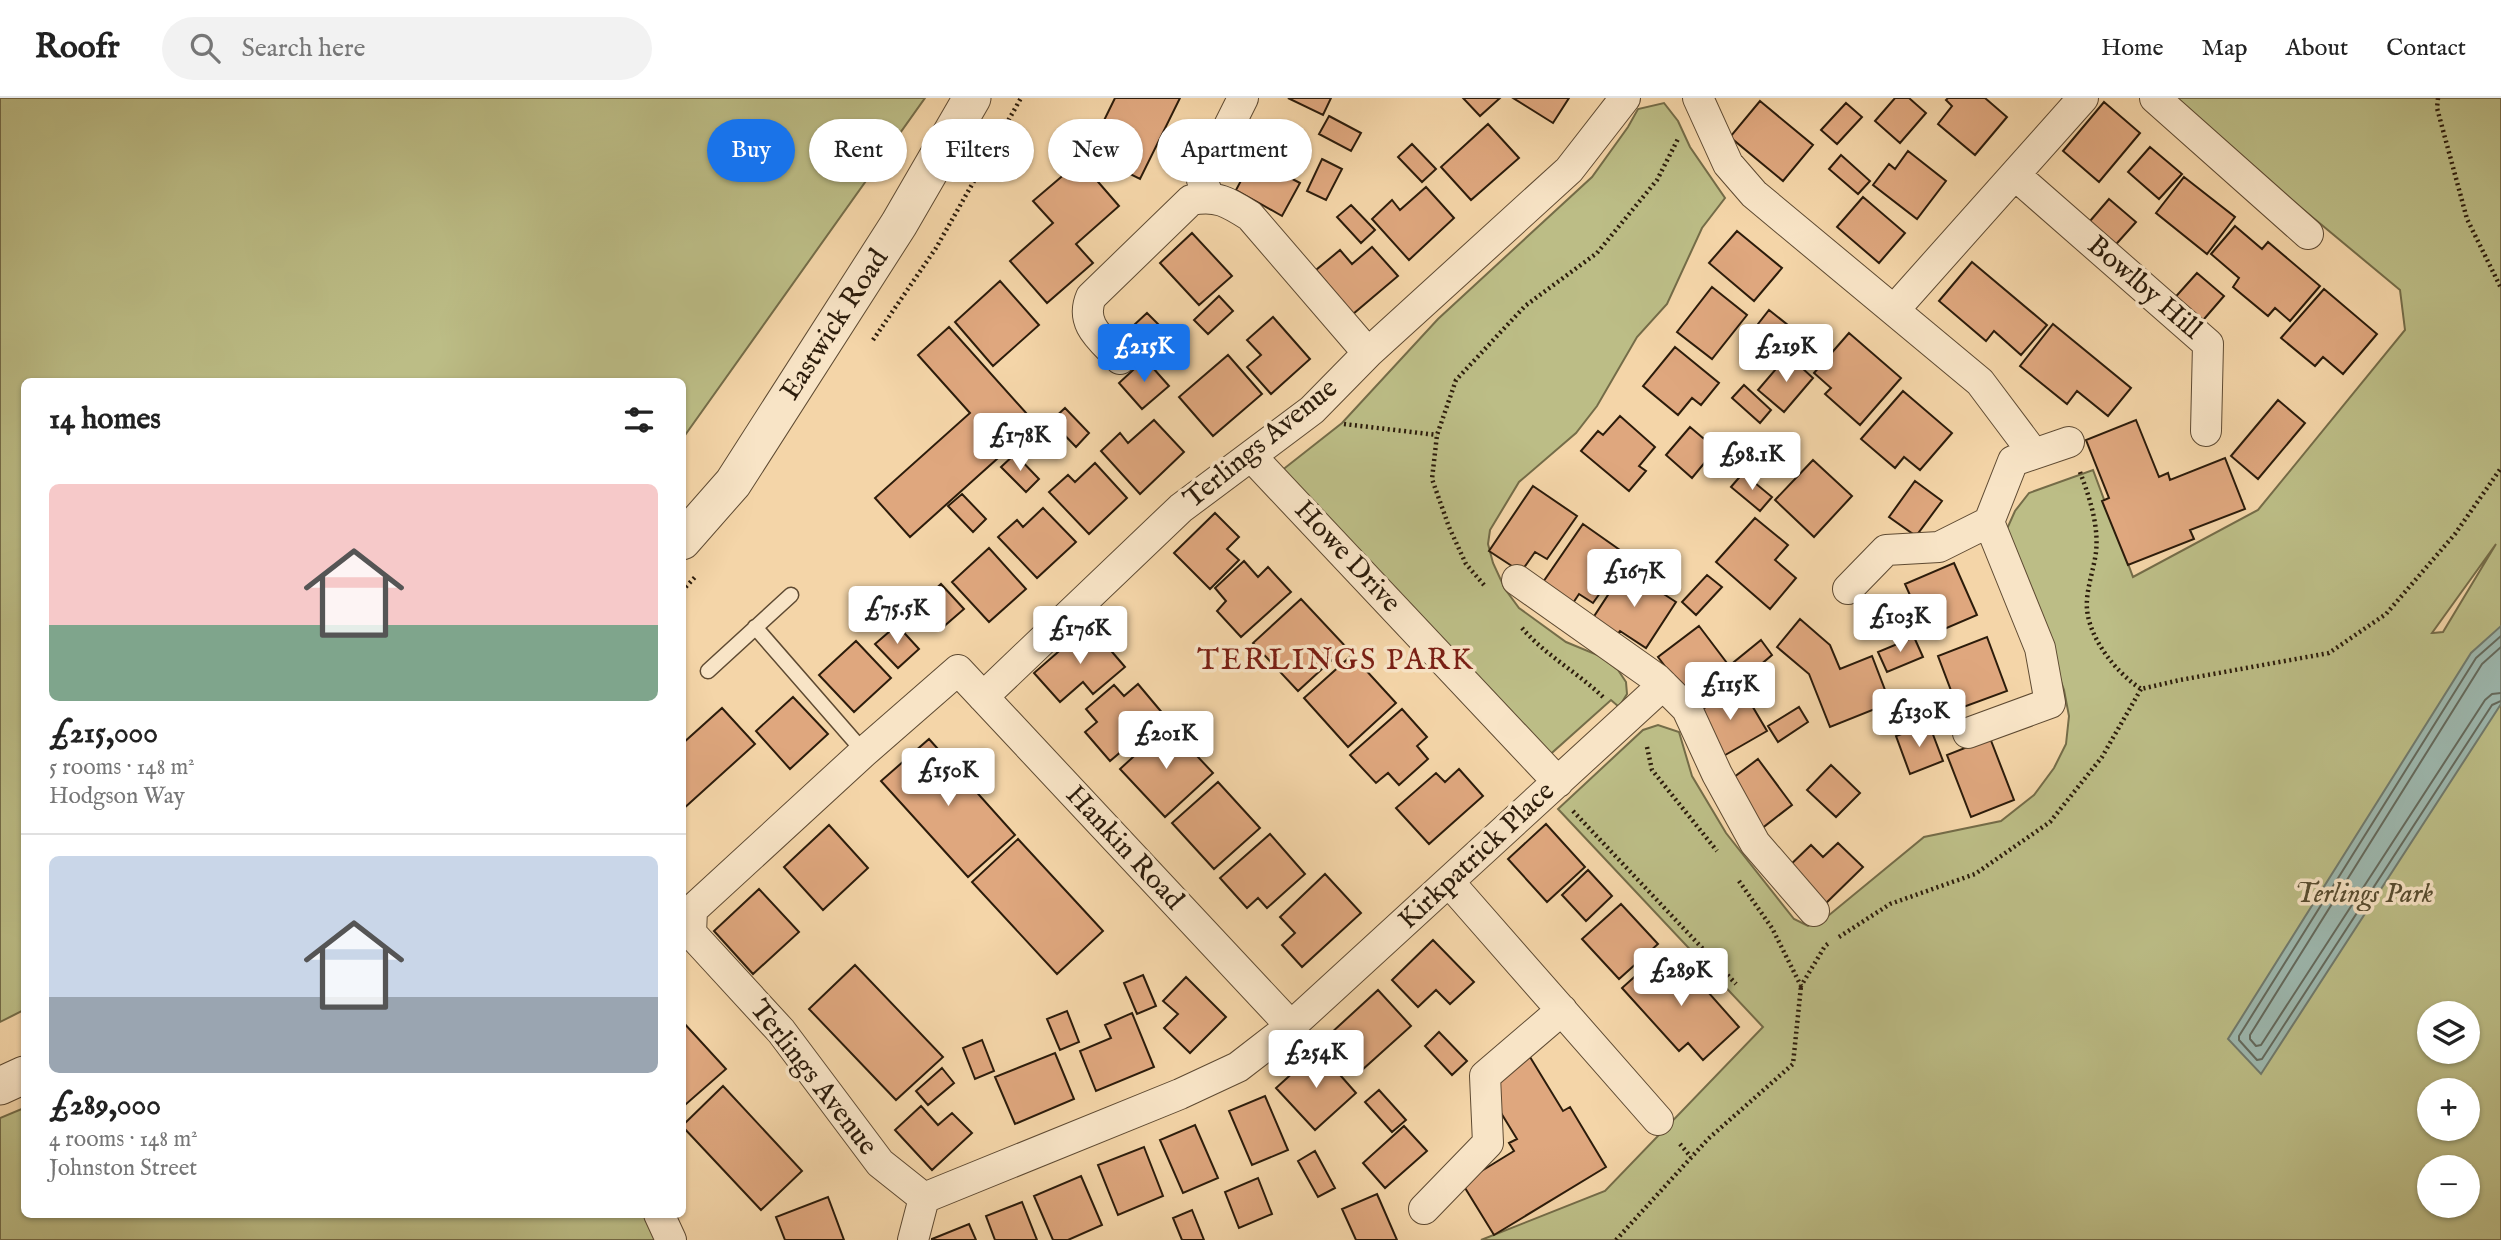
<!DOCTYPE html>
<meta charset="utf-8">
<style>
:root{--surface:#fff;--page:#f2f2f2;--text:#222;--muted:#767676;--line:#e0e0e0;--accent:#1a73e8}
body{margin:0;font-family:"IM FELL English",serif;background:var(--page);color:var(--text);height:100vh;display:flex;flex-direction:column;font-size:26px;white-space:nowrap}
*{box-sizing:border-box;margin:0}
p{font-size:23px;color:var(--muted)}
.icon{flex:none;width:38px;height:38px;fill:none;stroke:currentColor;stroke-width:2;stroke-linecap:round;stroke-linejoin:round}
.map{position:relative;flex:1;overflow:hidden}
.panel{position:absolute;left:21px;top:280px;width:665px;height:840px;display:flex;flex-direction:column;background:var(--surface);border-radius:10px;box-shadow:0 2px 5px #0004}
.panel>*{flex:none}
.hud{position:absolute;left:707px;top:21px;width:665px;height:63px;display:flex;gap:14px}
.controls{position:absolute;left:2417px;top:903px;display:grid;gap:14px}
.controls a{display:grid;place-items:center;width:63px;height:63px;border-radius:50%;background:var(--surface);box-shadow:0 2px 5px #0004;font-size:35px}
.price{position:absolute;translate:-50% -60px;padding:0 16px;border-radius:7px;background:#fff;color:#222;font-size:23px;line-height:46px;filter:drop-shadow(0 2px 4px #0008)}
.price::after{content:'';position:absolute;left:50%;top:42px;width:21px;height:16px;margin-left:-10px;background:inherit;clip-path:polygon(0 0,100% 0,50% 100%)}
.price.current{background:var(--accent);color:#fff}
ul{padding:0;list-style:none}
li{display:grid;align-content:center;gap:14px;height:371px;padding:0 28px}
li+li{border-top:2px solid var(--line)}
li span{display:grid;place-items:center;height:217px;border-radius:10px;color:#555}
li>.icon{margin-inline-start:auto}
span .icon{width:126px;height:126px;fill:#fffc;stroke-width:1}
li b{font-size:30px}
h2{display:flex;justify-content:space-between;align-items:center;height:84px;padding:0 28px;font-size:30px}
.tag{padding:0 24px;border-radius:32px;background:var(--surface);box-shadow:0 2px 5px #0004;font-size:24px;line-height:63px}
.tag.current{background:var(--accent);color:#fff}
header{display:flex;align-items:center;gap:42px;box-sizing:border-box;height:98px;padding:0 35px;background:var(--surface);border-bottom:2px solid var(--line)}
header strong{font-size:33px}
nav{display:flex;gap:38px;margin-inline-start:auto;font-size:24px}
.search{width:490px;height:63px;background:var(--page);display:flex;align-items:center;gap:18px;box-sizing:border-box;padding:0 24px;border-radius:38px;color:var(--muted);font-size:26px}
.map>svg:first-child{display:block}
.green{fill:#bcbd86;stroke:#746c48;stroke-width:2;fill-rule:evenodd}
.water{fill:#9db8af;stroke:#707a6d;stroke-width:2}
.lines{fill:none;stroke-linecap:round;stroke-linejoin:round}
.shore{stroke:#646a5d;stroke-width:2}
.building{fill:#dfa77e;stroke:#2c1c0b;stroke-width:2}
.service-casing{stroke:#5e4a32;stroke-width:17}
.minor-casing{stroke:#5e4a32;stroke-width:32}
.tertiary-casing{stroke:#5e4a32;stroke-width:39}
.path{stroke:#2c1c0b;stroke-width:4.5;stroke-dasharray:2 3.5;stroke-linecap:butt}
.service{stroke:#f8e4c6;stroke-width:14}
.minor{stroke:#f8e4c6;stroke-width:30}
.tertiary{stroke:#f8e4c6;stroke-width:37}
.labels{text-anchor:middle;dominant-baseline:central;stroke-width:7;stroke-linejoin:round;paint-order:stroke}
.street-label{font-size:28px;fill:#2c1c0b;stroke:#f8e4c6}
.park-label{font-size:28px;font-style:italic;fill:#574c30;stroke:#f8e4c6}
.neighbourhood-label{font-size:30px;letter-spacing:2px;fill:#7a1f14;stroke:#f8e4c6}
</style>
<header>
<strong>Roofr</strong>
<div class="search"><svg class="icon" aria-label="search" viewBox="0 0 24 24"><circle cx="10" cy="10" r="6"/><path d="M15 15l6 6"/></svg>Search here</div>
<nav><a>Home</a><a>Map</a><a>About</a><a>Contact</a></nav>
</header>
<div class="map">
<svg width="2501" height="1142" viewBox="0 0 2501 1142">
<rect width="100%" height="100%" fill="#f4d5a8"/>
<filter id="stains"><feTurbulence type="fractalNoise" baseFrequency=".00286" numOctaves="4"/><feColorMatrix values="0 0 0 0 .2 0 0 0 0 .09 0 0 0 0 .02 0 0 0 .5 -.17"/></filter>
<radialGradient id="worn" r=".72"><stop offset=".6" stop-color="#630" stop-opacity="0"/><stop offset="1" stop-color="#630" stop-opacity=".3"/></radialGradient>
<!-- green -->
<path class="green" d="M0,0H925L683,340L682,284H24V912L0,924Z
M2169,0H2501V1142H1481L1605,1093L1763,929L1558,711L1643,632L1658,627L1679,634L1692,678L1726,735L1794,821L1808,828L1828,818L1924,739L2001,723L2034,697L2054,670L2066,646L2069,618L2064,592L2030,495L2006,433L2015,413L2029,395L2093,372L2133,479L2258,412L2405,232L2400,192ZM2496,446L2443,534L2433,535H2432ZM2429,915H2468V954H2429ZM2429,992H2468V1031H2429ZM2429,1069H2468V1108H2429Z
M1664,5L1678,23L1690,49L1725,100L1702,130L1667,206L1637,239L1597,308L1576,335L1519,384L1490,432L1488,446L1493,465L1505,491L1519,510L1566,544L1600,558L1618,572L1626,584L1627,596L1619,609L1611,602L1545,661L1281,373L1342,325L1438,221L1592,79L1628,29L1638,11Z
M24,1010V1116H659L671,1142H0V1020Z"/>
<!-- water -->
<path class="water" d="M2501,528V606L2261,976L2228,941L2471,555Z"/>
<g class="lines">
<!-- shore -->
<path class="shore" d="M2501,538L2476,560L2239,938V942L2257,962L2262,961L2492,607L2501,603
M2501,549L2482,566L2250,937V941L2256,948L2261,947L2485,602L2492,596L2501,595"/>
</g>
<!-- building -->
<path class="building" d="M1115,0H1180L1140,81L1088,55Z
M1288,0H1331L1323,17Z
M1463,0H1500L1480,18Z
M1513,0H1569L1553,25Z
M1895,0H1909L1926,15L1900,45L1875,23Z
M1948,0H1985L2007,19L1975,57L1938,26L1952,8L1946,2Z
M1760,3L1813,47L1783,83L1730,39Z
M2104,4L2140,35L2099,84L2063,53Z
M1846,5L1862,19L1837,46L1821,32Z
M1329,18L1361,35L1351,53L1319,36Z
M1488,26L1519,60L1471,102L1441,69Z
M1412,46L1436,71L1422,84L1398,59Z
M2150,49L2182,76L2159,101L2128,74Z
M1908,53L1946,83L1917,121L1873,87L1889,66L1895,71Z
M1841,57L1870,83L1858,96L1829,71Z
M1253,60L1300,85L1282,118L1236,92Z
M1322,61L1342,71L1326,102L1307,93Z
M1080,63L1119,108L1076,146L1093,165L1047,205L1010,163L1053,125L1033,103Z
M2184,79L2235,119L2207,156L2156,115Z
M1426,89L1454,120L1409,162L1372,121L1392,102L1400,112Z
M1863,99L1905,135L1879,165L1837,129Z
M2109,101L2136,124L2110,153L2084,130Z
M1351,107L1375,132L1361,145L1337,119Z
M2235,128L2262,151L2268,144L2320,188L2290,223L2275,210L2268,218L2233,189L2239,180L2211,156Z
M1737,133L1782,170L1754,203L1709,165Z
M1192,135L1232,178L1199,207L1160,165Z
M1372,149L1398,178L1353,216L1316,172L1340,152L1352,166Z
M1972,164L2047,227L2021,257L1994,233L1986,243L1939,203Z
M2197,175L2224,198L2198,228L2171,204Z
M1000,183L1039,227L993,268L955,224Z
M1712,189L1747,217L1712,261L1677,234Z
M2324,191L2377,236L2343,276L2323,259L2315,268L2281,240Z
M1219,198L1233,213L1208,236L1194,222Z
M1769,212L1798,235L1786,248L1758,226Z
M1147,215L1172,240L1158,253L1134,227Z
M1273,219L1310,261L1271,296L1247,269L1261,257L1247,242Z
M2053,226L2131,290L2108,318L2077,293L2067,306L2020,268Z
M949,229L1036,326L910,439L875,400L970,315L918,257Z
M1849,235L1901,280L1860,327L1825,296L1831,290L1814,275Z
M1675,249L1719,285L1701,307L1692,300L1678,317L1643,288Z
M1228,257L1262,296L1213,338L1179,299Z
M1788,257L1813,280L1784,314L1758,292Z
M1145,261L1169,288L1142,311L1119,285Z
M1744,287L1771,312L1760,325L1732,300Z
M1903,293L1952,335L1920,372L1904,359L1895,370L1861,341Z
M2278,302L2305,325L2258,381L2231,358Z
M1065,310L1089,335L1076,349L1051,323Z
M1620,318L1655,349L1639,368L1646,373L1629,393L1581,353L1598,333L1603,337Z
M1154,322L1184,354L1140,396L1101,353L1120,335L1128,345Z
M2136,322L2159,379L2168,375L2170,382L2225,360L2245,411L2190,432L2194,441L2128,467L2102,403L2109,400L2086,342Z
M1690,329L1716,351L1692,380L1666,357Z
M1015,356L1039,381L1026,394L1001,369Z
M1813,362L1852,398L1814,439L1775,402Z
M1095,365L1127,400L1089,436L1049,394L1068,377L1075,384Z
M1743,375L1772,399L1760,413L1731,389Z
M1915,383L1942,403L1916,438L1889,419Z
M1533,388L1577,418L1547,461L1535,454L1521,474L1489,453Z
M962,396L986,421L973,434L948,408Z
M1043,410L1076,444L1037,480L998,439L1017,422L1023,429Z
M1215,415L1239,439L1227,451L1239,462L1210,491L1174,455Z
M1755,420L1788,447L1775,462L1796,480L1770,511L1716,464Z
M1583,426L1627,457L1593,505L1579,496L1569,511L1539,490Z
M989,450L1026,491L989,524L952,484Z
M1244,463L1258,479L1268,469L1291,494L1241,539L1217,513L1226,503L1215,490Z
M1954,465L1977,517L1928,538L1905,486Z
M1625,471L1676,504L1646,550L1620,533L1616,538L1591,523Z
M1707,477L1722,489L1696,517L1682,504Z
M941,486L964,511L942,530L920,505Z
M1301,501L1346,549L1298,593L1253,545Z
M1800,521L1830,547L1840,571L1872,558L1890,605L1830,629L1809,576L1777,549Z
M897,527L919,551L898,570L875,546Z
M1089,527L1125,569L1093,596L1083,584L1060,604L1034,575Z
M1699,528L1730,569L1689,600L1658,559Z
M1914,539L1923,559L1887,574L1878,554Z
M1987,539L2007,593L1958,611L1938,558Z
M1761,542L1772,557L1746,579L1734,564Z
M856,543L891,580L854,614L819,577Z
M1352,557L1396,605L1348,649L1304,600Z
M1138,586L1164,617L1110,663L1085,634L1097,624L1086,611L1114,587L1124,598Z
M1741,589L1767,633L1720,660L1694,616Z
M793,599L828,636L790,671L756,633Z
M1799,609L1808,624L1778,644L1768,628Z
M722,610L755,646L682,712V646Z
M1402,611L1427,639L1417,648L1428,661L1399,687L1388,675L1376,685L1350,657Z
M1929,626L1943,663L1910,676L1896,638Z
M1168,627L1213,675L1165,719L1120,671Z
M1990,640L2014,702L1971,719L1947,657Z
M929,641L1015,737L968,779L881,683Z
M1758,661L1792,707L1756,735L1721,689Z
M1831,667L1860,695L1836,719L1807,692Z
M1459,671L1483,698L1429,746L1396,710L1436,675L1445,684Z
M1218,684L1260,730L1214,771L1172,725Z
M1546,726L1585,769L1547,804L1508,761Z
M829,727L868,770L823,812L784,769Z
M1270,736L1305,776L1267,810L1258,800L1247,810L1220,780Z
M1018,741L1103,833L1057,876L972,784Z
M1838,745L1863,769L1822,809L1785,772L1811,747L1823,759Z
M1588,772L1612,798L1586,823L1562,797Z
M1325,776L1361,815L1302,869L1282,847L1295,835L1280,819Z
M759,791L799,834L753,876L714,833Z
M1621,806L1658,846L1619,881L1582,841Z
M1433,842L1474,884L1450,906L1436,892L1418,909L1392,882Z
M1660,856L1685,883L1693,877L1739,929L1703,962L1688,945L1679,953L1622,890Z
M855,867L943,959L896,1002L809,911Z
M1143,877L1156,908L1137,916L1124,885Z
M1186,879L1226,919L1190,955L1164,930L1178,916L1163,903Z
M1378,892L1411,928L1362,972L1330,936Z
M1067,913L1079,944L1060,952L1047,921Z
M1132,915L1154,969L1096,993L1080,953L1111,940L1105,927Z
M682,923L726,971L685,1007L682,1004Z
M1439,934L1467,963L1452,977L1425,948Z
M982,942L994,973L975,981L963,950Z
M1318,952L1356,995L1315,1032L1276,990Z
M1055,955L1074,1001L1015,1026L995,979Z
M1530,959L1563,1013L1570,1009L1606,1069L1494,1137L1462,1085L1514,1053L1509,1045L1517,1041L1484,987Z
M942,970L954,985L928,1007L916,993Z
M723,988L802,1073L761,1112L682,1028Z
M1379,992L1406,1022L1392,1034L1365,1004Z
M1265,998L1288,1052L1252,1067L1229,1013Z
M921,1008L938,1027L952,1015L972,1035L932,1072L895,1032Z
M1195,1027L1218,1080L1183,1095L1160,1042Z
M1404,1028L1427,1053L1385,1090L1363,1065Z
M1144,1049L1163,1098L1118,1117L1098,1067Z
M1315,1053L1335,1090L1318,1099L1298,1063Z
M1081,1078L1102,1127L1068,1142H1053L1034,1098Z
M1258,1080L1272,1116L1239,1130L1225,1094Z
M1377,1096L1397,1142H1356L1342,1111Z
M828,1099L844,1142H785L776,1119Z
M1022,1104L1037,1142H995L986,1118Z
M1192,1112L1204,1142H1182L1173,1120Z
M969,1126L976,1142H932V1141Z"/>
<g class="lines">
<!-- service casing -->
<g class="service-casing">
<path id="service" d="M755,529L864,654
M708,573L791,497"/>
</g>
<!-- minor casing -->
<g class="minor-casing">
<path id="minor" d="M1698,0L1728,66L1754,96L1980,284L2034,356
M2155,0L2308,136
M2015,77L2208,246L2206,333
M1209,99L1202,82L1243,0
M1894,212L2083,0
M1120,261C1103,242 1079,227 1091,199L1191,102C1217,97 1228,104 1250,118L1368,255
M1251,358L1558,684
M1989,424L2013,363L2069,344
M1517,482L1657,581L1687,611L1717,676L1755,745L1814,813
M1848,491L1886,452L1939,449L1989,424L2040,550L2050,605L1968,635
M983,599L1181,410L1312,312L1368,255L1569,72L1625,0
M1449,784L1658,1022
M1291,928L958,572L864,654L692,812L691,835L781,933L880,1065L924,1100L1180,996L1238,969L1291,928L1663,587
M1424,1111L1488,1045L1485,978L1562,912
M659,1116L671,1142
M913,1142L924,1100"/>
</g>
<!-- tertiary casing -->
<g class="tertiary-casing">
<path id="tertiary" d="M682,443L733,385L899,126L972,0
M0,988L24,977"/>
</g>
<!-- path -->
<path class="path" d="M2438,0L2437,10L2467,121L2501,190
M873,242L936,150L1021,0
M1344,326L1437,337
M2080,374C2089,398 2099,427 2096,454C2094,470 2088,486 2087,502C2084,535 2115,574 2141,591L2180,582L2329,555L2386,516L2455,436L2501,370
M1484,487L1466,466L1449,429L1432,381L1437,337L1456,282L1525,208L1597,155L1657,82L1679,39
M682,493L696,478
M1522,530C1545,557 1577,574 1603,599
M1647,649L1652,672L1717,753
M1573,713L1736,886
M1739,783L1772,830L1801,888L1825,848L1829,845
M1839,839L1890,806L1975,776L2050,724L2102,659L2141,591
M1680,1046L1691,1059
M1616,1142L1708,1041L1793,966L1801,888"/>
<!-- service -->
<use href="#service" class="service"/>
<!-- minor -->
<use href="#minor" class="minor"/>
<!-- tertiary -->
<use href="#tertiary" class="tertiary"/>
</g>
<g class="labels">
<!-- street labels -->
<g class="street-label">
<text transform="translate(2144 190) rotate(41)">Bowlby Hill</text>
<text transform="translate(835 227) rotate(-57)">Eastwick Road</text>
<text transform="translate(1261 346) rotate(-39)">Terlings Avenue</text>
<text transform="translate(1347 459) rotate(47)">Howe Drive</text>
<text transform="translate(1124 750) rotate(47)">Hankin Road</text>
<text transform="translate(1477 758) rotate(-43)">Kirkpatrick Place</text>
<text transform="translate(813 980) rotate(52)">Terlings Avenue</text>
</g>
<!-- park labels -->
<g class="park-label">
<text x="2364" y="796">Terlings Park</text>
</g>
<!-- neighbourhood labels -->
<g class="neighbourhood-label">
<text x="1336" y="563">TERLINGS PARK</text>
</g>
</g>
<rect width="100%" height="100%" filter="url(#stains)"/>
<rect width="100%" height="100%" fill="url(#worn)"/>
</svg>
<div class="controls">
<a><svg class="icon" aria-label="layers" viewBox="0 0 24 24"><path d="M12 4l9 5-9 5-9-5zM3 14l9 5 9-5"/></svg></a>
<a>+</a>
<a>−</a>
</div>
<b class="price current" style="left:1144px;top:286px">£215K</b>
<b class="price" style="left:1786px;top:286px">£219K</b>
<b class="price" style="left:1020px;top:375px">£178K</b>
<b class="price" style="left:1752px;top:394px">£98.1K</b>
<b class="price" style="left:1634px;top:511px">£167K</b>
<b class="price" style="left:897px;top:548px">£75.5K</b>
<b class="price" style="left:1900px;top:556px">£103K</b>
<b class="price" style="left:1080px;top:568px">£176K</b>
<b class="price" style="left:1730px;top:624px">£115K</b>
<b class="price" style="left:1919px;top:651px">£130K</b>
<b class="price" style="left:1166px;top:673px">£201K</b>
<b class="price" style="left:948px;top:710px">£150K</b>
<b class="price" style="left:1681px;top:910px">£289K</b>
<b class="price" style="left:1316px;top:992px">£254K</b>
<div class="hud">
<a class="tag current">Buy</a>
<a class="tag">Rent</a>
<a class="tag">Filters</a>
<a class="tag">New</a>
<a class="tag">Apartment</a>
</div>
<section class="panel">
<h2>14 homes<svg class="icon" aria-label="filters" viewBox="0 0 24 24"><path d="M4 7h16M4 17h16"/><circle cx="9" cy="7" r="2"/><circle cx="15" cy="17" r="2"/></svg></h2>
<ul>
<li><span style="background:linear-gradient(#f6c9c9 65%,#7fa58c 0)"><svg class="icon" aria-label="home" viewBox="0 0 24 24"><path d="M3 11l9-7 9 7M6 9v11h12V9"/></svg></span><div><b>£215,000</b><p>5 rooms · 148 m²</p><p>Hodgson Way</p></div></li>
<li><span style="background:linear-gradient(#c9d6e8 65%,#9aa5b1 0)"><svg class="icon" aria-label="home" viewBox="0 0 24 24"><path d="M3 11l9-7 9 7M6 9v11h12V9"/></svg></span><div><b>£289,000</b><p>4 rooms · 148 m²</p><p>Johnston Street</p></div></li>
</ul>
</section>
</div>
